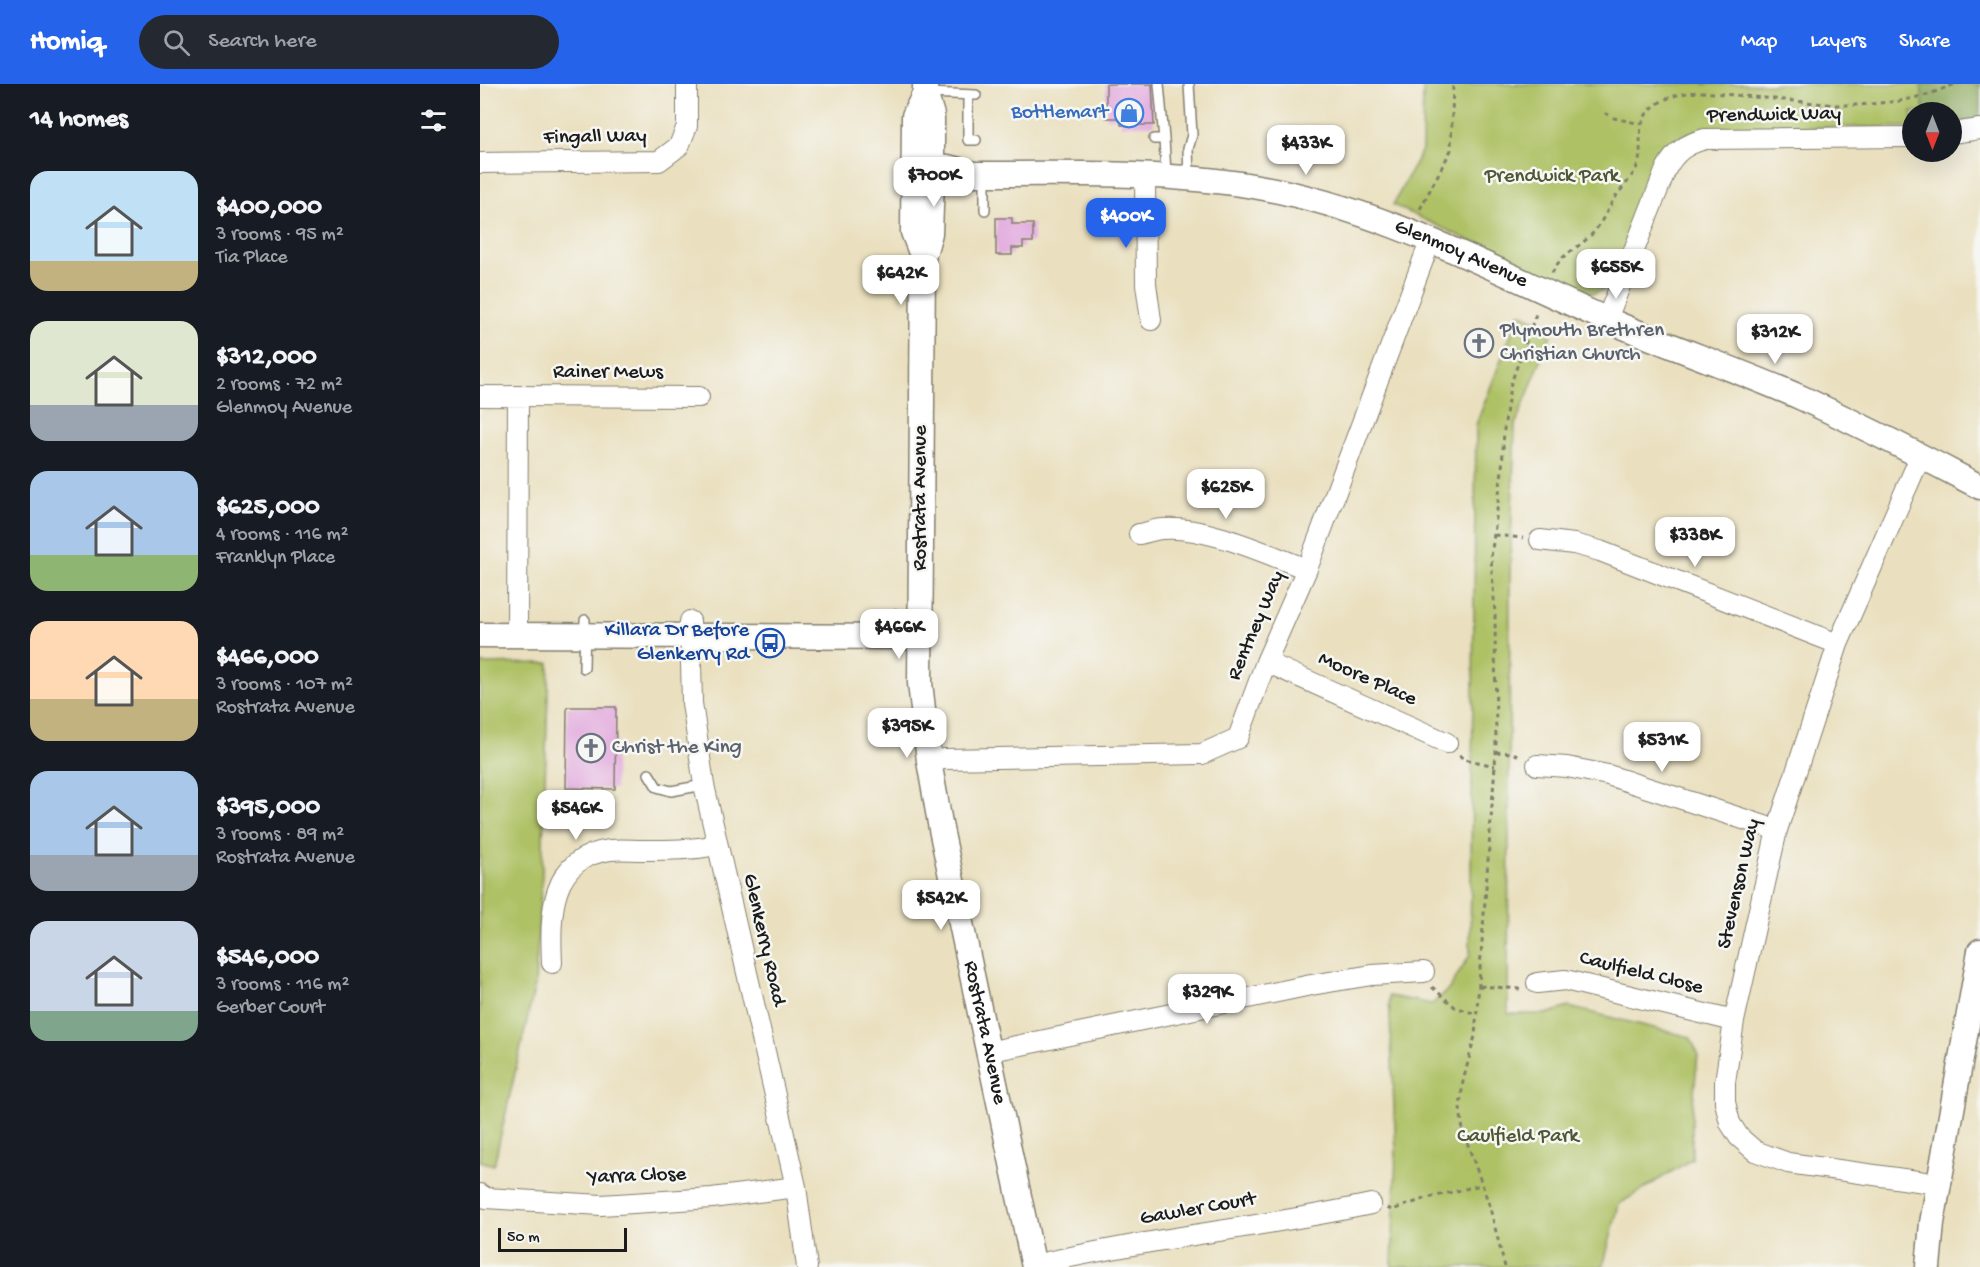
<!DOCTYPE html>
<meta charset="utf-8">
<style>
:root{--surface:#171b24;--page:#242831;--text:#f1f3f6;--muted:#9ea1a6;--accent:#2563eb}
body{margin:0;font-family:"Gochi Hand",sans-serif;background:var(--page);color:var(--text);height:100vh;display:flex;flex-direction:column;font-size:22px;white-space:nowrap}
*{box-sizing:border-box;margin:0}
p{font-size:20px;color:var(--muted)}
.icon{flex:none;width:33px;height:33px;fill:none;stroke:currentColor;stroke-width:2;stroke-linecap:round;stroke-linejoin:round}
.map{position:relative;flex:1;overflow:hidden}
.details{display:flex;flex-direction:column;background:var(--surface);width:480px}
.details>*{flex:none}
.needle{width:39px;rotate:180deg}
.buttons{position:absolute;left:1422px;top:18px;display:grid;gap:12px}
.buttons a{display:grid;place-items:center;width:60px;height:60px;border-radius:50%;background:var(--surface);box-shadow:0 6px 24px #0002;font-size:30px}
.scale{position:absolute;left:18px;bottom:15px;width:129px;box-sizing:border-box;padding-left:6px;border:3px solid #1c1c1c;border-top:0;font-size:16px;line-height:21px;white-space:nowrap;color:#1c1c1c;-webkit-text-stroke:4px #f6f6f2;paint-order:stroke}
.price{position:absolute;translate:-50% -51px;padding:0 14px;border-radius:12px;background:#fff;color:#222;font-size:20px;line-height:39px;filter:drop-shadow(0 2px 3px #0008)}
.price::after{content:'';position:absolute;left:50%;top:36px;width:18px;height:14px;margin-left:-9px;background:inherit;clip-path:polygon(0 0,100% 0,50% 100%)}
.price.active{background:var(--accent);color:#fff}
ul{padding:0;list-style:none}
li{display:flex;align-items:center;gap:18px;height:150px;padding:0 30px}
li span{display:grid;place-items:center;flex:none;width:168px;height:120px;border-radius:18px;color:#555}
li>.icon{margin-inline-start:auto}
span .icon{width:72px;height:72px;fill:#fffc;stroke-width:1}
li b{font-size:26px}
h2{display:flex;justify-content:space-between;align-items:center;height:72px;padding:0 30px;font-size:26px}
header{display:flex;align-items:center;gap:36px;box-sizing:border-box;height:84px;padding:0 30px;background:var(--accent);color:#fff}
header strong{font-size:28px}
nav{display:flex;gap:33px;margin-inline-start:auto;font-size:21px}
.search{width:420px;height:54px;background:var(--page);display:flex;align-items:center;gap:15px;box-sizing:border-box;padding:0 21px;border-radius:33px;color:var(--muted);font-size:22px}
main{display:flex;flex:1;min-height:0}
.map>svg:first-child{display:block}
.green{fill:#aec165;stroke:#656e40;stroke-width:1.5}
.forest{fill:#8aa75a;stroke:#53623b;stroke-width:1.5}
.building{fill:#e1a6dd}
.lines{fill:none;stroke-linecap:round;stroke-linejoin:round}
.service-casing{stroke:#837e6e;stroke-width:12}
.minor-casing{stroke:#837e6e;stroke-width:22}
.tertiary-casing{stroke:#837e6e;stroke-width:27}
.path{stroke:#837e6e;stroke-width:3;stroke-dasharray:4.5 4.5;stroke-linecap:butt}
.service{stroke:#fff;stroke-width:9}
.minor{stroke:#fff;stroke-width:20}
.tertiary{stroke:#fff;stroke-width:24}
.labels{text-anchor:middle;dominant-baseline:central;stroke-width:5;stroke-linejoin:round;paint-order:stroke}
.shop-label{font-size:21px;fill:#366cbe;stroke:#f6f6f2;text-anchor:end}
.street-label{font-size:21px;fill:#1c1c1c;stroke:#f6f6f2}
.park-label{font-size:21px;fill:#4f5636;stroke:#f6f6f2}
.worship-label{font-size:21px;fill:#5b616d;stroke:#f6f6f2;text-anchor:start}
.transit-label{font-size:21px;fill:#164399;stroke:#f6f6f2;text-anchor:end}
</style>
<header>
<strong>Homiq</strong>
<div class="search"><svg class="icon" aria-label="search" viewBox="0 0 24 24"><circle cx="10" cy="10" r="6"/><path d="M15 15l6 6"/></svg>Search here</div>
<nav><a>Map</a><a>Layers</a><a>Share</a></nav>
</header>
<main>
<section class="details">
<h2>14 homes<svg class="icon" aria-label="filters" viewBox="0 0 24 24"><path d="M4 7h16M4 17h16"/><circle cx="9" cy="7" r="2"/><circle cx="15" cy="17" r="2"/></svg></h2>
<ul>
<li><span style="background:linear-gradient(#bfe0f5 75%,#c2b280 0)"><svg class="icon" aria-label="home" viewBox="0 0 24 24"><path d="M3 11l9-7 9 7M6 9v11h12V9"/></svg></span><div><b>$400,000</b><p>3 rooms · 95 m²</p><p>Tia Place</p></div></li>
<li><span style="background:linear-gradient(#dfe7d0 70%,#9aa5b1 0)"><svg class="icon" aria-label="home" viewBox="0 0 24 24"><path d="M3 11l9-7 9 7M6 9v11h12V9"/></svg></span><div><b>$312,000</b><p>2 rooms · 72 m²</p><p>Glenmoy Avenue</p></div></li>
<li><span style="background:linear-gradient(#a9c7e8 70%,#8fb573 0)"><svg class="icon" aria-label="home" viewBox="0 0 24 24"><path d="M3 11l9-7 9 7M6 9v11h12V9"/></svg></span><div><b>$625,000</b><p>4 rooms · 116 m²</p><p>Franklyn Place</p></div></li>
<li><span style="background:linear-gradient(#ffd9b3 65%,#c2b280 0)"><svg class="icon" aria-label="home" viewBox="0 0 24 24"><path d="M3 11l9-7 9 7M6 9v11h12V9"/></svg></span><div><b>$466,000</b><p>3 rooms · 107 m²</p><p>Rostrata Avenue</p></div></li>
<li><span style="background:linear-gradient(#a9c7e8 70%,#9aa5b1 0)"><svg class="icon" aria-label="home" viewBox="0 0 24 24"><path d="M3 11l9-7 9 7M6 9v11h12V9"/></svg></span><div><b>$395,000</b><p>3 rooms · 89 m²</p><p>Rostrata Avenue</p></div></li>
<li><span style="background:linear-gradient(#c9d6e8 75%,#7fa58c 0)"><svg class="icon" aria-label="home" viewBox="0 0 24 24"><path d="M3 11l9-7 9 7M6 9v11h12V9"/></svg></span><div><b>$546,000</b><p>3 rooms · 116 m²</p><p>Gerber Court</p></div></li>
</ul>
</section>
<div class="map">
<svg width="1500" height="1183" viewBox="0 0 1500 1183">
<rect width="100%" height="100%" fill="#f6f6f2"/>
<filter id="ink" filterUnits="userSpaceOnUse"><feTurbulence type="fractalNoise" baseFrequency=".0167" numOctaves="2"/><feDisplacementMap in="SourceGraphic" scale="12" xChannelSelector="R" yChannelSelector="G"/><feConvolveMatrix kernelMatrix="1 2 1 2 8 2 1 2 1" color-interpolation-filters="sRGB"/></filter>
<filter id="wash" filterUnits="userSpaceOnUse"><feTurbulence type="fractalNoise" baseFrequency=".008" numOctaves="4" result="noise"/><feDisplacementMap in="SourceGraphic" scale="24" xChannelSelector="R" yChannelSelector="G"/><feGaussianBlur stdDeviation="1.35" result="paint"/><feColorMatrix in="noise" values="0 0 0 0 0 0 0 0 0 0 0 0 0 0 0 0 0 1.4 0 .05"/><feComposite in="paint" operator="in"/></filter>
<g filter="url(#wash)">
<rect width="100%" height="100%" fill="#eae0bf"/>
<!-- green -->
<path class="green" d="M943,0H1500L1472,39V28H1432V43L1227,44C1203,49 1188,56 1177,79L1131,199C1121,210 1111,211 1097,207L913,121L942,66Z
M1039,229L1074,243L1035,342L1030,488L1028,930H1066L1089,923L1210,953L1218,970L1212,1029V1075L1139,1120L1123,1183H912L916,1067L909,912L952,920L969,905L990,871L996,341Z
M69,579L62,790L55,901L14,1081L0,1077V580Z"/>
<!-- forest -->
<path class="forest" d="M1441,0H1500V34L1472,39V28H1444Z"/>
<g id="blocks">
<!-- building -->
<path class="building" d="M626,0H672L674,41H641V34H626Z
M516,134H532V140H553V158H543V164H532V171H516Z
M87,623H136L135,705L86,704Z"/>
</g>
</g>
<g filter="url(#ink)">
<use href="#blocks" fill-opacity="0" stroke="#837e6e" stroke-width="1.5"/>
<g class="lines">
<!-- service casing -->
<g class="service-casing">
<path id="service" d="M679,0L684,55
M709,0L712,51L708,65L709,93
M447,9L496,11
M488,11V56H496
M674,55H684L686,90
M505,92V126
M104,584L105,536
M169,690L177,703L191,707L224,701"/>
</g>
<!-- minor casing -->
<g class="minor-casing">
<path id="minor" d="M1472,49L1500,45
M0,79L179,77L199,62L207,42V0
M665,92L666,200L671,236
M1127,235L1186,85C1195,68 1206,60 1225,55L1432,53
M0,312L219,313
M1441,371L1358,560L1297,746L1254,937L1245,998V1018L1250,1039L1259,1053L1275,1067L1308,1079L1459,1100
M659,450C667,449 675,445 682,445C725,441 786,470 827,485
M1060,456L1094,460L1120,467L1358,560
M210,537L212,619L224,701L316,1103L327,1183
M37,551L38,312
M786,578L967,659
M449,677L464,675L722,670L758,654L786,578L827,485L951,155
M1057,681L1087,683L1128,691L1297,746
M72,879C70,831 69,774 130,766C140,765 152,766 163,766C188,766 212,766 237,761
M1057,899L1085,896L1254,937
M507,968L831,901L892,891L944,888
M0,1110L6,1114L121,1121L232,1114L316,1103
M554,1181C665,1155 779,1144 891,1120"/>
</g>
<!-- tertiary casing -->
<g class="tertiary-casing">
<g id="tertiary">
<path id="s1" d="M445,0V9L452,31V96L450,149L443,174L440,599L449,677L461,745L554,1183"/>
<path id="s2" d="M434,81L468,83L494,90C586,90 681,87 773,102C901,124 1011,185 1128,236C1192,264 1259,286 1322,314C1382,342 1442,372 1500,403"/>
<path d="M443,174L433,148L434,32L445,9"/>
<path d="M0,551L440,553"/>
<path d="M1448,1183L1452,1139L1500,867"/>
</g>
</g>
<!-- path -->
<path class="path" d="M1125,29L1134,34L1161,40
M940,125L971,66L973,0
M1072,189C1083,168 1093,168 1108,154C1120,143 1126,128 1134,115C1141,105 1150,96 1156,85C1166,65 1152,43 1171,25C1185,12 1205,8 1223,8L1356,21H1380L1420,17L1450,10L1475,0
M1015,451L1043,454
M415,524L417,534
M1016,668L1033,669L1041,673
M979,671L984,675L1015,682
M1000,902L1040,905
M952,903L975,923L996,930
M907,1124L912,1126L944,1115L1001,1101
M1025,1183L1009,1120L983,1047L980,1024L983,997L995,952L1016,668L1015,530L1011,474L1022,386L1024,345L1030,302L1057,227"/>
<!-- service -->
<use href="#service" class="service"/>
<!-- minor -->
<use href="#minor" class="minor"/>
<!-- tertiary -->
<use href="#tertiary" class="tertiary"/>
</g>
</g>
<!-- icons -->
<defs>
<g id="shop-ring" transform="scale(1.5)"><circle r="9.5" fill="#f6f6f2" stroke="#3f7fe0" stroke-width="1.5"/><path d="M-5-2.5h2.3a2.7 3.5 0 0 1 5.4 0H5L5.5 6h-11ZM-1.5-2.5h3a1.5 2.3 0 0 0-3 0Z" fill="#3f7fe0"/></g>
<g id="church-ring" transform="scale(1.5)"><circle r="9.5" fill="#f6f6f2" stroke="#6b7280" stroke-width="1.5"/><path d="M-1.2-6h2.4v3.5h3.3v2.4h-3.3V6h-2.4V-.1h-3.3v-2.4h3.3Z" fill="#6b7280"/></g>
<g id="bus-ring" transform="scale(1.5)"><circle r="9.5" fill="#f6f6f2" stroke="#1a4fb4" stroke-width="1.5"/><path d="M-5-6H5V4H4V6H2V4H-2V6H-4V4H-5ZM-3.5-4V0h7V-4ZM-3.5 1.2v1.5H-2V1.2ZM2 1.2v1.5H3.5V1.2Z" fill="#1a4fb4"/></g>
</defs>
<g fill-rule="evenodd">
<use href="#shop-ring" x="649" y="29"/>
<use href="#church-ring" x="999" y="259"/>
<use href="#bus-ring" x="290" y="559"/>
<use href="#church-ring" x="111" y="664"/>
</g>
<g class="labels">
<!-- shop labels -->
<g class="shop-label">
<text x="628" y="29">Bottlemart</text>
</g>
<!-- street labels -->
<g class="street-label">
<text transform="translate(1294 32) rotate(-1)">Prendwick Way</text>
<text transform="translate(115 54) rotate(-1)">Fingall Way</text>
<text stroke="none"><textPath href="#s2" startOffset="560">Glenmoy Avenue</textPath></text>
<text x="128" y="289">Rainer Mews</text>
<text transform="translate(441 414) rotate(-90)">Rostrata Avenue</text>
<text transform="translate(777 542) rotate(-67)">Rentney Way</text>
<text transform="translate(887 596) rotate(24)">Moore Place</text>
<text transform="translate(1260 800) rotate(-77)">Stevenson Way</text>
<text transform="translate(283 856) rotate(77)">Glenkerry Road</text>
<text transform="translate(1161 890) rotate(14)">Caulfield Close</text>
<text stroke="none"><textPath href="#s1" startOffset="957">Rostrata Avenue</textPath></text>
<text transform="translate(157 1093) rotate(-2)">Yarra Close</text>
<text transform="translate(718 1126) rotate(-10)">Gawler Court</text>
</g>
<!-- park labels -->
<g class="park-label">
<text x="1072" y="93">Prendwick Park</text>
<text x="1038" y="1053">Caulfield Park</text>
</g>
<!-- worship labels -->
<g class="worship-label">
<text x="1020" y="247">Plymouth Brethren<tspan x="1020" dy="24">Christian Church</tspan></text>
<text x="132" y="664">Christ the King</text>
</g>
<!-- transit labels -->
<g class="transit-label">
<text x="269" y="547">Killara Dr Before<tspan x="269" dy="24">Glenkerry Rd</tspan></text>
</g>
</g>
</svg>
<div class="buttons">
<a><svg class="needle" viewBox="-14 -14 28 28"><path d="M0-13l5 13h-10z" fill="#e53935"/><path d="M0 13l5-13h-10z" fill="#9ea1a6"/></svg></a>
</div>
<div class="scale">50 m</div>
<b class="price" style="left:826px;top:92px">$433K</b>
<b class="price" style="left:454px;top:124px">$700K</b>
<b class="price active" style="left:646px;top:165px">$400K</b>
<b class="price" style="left:1136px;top:216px">$655K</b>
<b class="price" style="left:421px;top:222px">$642K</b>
<b class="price" style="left:1295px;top:281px">$312K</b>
<b class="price" style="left:746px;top:436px">$625K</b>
<b class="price" style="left:1215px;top:484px">$338K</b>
<b class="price" style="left:419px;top:576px">$466K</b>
<b class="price" style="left:427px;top:675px">$395K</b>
<b class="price" style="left:1182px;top:689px">$531K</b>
<b class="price" style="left:96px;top:757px">$546K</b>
<b class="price" style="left:461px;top:847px">$542K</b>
<b class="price" style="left:727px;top:941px">$329K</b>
</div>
</main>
